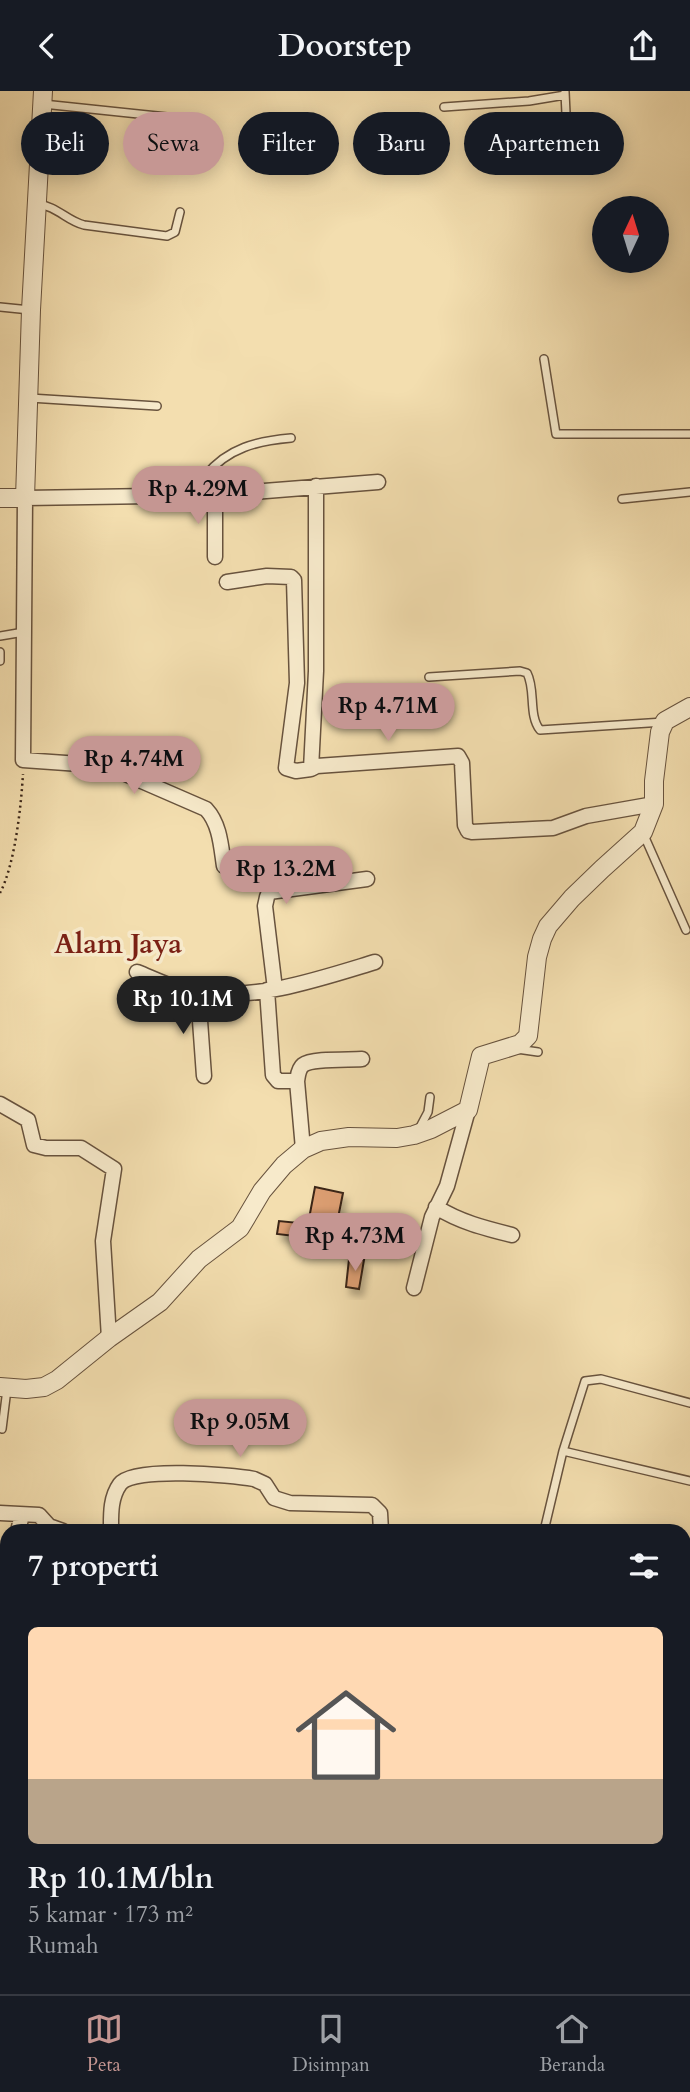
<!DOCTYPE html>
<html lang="id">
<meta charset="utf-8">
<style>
:root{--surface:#171b24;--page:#20242c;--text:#f1f3f6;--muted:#9ea1a6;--line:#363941;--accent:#c59692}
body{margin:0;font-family:Cardo,serif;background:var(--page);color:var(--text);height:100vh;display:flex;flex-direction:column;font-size:26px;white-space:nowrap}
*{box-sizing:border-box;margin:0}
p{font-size:23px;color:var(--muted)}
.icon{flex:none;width:38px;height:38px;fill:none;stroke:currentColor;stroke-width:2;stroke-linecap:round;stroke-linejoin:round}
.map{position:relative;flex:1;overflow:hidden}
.panel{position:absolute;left:0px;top:1433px;width:691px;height:471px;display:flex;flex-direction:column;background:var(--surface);border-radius:21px 21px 0 0;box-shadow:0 4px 18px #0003}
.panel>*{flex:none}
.guide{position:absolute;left:21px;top:21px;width:649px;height:63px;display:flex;gap:14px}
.needle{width:46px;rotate:4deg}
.fabs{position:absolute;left:592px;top:105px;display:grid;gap:14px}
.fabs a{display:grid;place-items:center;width:77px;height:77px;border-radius:50%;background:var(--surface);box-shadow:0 4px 18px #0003;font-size:35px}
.price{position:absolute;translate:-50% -60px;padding:0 16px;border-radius:24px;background:var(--accent);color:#111;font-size:23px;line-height:46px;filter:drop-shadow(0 2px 4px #0008)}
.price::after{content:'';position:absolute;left:50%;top:42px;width:21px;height:16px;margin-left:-10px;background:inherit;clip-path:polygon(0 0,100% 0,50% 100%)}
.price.selected{background:#222;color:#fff}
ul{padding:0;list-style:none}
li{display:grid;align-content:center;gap:14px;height:371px;padding:0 28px}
li span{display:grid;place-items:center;height:217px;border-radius:10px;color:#555}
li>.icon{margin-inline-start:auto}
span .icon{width:126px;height:126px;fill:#fffc;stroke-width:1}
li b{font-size:30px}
h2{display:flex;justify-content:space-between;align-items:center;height:84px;padding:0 28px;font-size:30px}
.tag{padding:0 24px;border-radius:32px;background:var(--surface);box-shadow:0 4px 18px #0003;font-size:24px;line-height:63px}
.tag.selected{background:var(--accent);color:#111}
header{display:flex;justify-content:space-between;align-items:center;height:91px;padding:0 28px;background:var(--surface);font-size:32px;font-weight:800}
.tab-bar{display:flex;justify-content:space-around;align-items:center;height:98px;border-top:2px solid var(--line);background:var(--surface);font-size:19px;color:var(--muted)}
.tab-bar a{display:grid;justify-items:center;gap:4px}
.tab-bar .selected{color:var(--accent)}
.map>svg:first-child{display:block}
.building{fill:#dc9e72;stroke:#3a2518;stroke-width:2;filter:url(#shadow)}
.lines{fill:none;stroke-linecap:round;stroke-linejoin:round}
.service-casing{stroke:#68533e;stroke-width:10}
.minor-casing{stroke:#68533e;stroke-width:17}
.tertiary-casing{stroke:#68533e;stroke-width:20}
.trunk-casing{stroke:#3a2518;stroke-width:25}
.path{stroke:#3a2518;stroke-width:2.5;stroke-dasharray:2 3.5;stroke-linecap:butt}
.service{stroke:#f7eacb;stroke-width:7}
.minor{stroke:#f7eacb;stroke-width:14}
.tertiary{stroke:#f7eacb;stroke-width:18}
.trunk{stroke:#eabf78;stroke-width:23}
.labels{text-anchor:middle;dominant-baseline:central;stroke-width:7;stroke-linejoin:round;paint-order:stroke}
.quarter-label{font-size:28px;font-weight:bold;fill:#7a1f14;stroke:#f7eacb}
</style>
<header><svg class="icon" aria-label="back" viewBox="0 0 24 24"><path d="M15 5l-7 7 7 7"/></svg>Doorstep<svg class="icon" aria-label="share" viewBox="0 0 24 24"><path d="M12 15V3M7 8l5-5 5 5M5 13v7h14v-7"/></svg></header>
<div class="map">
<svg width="690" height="1903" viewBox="0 0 690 1903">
<defs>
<filter id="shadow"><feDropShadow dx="4" dy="7" stdDeviation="3.5" flood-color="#0004"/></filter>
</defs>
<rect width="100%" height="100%" fill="#f3deaf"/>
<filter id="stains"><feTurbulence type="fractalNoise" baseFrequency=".00286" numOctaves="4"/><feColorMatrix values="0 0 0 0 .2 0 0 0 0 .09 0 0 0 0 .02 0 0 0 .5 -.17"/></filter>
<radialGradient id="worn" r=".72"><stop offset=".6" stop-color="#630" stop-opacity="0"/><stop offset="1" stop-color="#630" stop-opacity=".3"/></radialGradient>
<!-- building -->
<path class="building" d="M315,1096L343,1102L336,1137L322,1134L319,1156L302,1153L303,1146L277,1143L279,1130L308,1133Z
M349,1168L364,1169L359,1198L346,1196Z"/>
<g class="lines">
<!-- service casing -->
<g class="service-casing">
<path id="service" d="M565,1L568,66
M43,13L186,28
M444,16L529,10L565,4
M37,113C57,115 67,130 84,134L167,145L175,141L180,121
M0,216L30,219
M544,268L556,343H690
M30,307L157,315
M197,403C197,395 200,391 206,384C228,357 257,350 291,347
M622,408L690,401
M0,545L24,541
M0,561V570
M429,586L520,580L527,582C536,599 528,624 540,639L664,631
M643,742L686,839
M517,958L538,961
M419,1038L428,1021L430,1006
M2,1338L7,1298
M563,1360L690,1390
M544,1440L563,1360L585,1290L601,1288L690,1312
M684,1488L690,1489
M684,1554L690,1556
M684,1658L690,1635
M381,1897V1903
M531,1897L533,1903"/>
</g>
<!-- minor casing -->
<g class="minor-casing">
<path id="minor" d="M316,395V580L311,678L317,675L458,665L462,672L465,734L468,740L472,741L553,737L586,725L654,713
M215,404V466
M227,491L267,485L291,486L294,489L297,592L286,677L296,680L311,678
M224,775C221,755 220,733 206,718L114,678L94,674L23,669L25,407L215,404L378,391
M137,881C157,889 178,900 199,902C258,909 319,888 375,871
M275,898L265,815L267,806L269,801L367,788
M267,899L273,984L278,990H297
M198,902L204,985
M0,1013L28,1029L34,1054L46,1057H81L114,1078L103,1150L109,1247
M303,1058L297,990C298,985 298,978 303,974C312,967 349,969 362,968
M436,1116C460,1131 484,1137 512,1144
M414,1197L432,1126L447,1095L468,1019
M0,1422L39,1424L49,1435L63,1440
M18,1440L22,1424
M111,1440C111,1424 110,1407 120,1393C133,1375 231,1384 254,1388L265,1393L274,1407L290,1412L372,1414L380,1422L381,1440
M0,1528L7,1494
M0,1557L7,1544
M0,1840L7,1839
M263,1897V1903
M60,1903L65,1897
M182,1903V1897"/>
</g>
<!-- tertiary casing -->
<g class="tertiary-casing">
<path id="tertiary" d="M0,407H25L31,219L43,0
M0,1296L26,1298L44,1296L57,1289L109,1247L160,1211L199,1168L240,1137L262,1100L284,1074L303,1058L321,1050L349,1046L397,1047L414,1044L431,1038L468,1019L481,965L520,953L528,945L537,866L542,848L548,835L572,807L602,778L643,741L654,713V690L660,641L665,630L690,616"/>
</g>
<!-- trunk casing -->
<g class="trunk-casing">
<path id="trunk" d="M684,1884L690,1883
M621,1903L642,1897
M683,1903L690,1901"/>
</g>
<!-- path -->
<path class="path" d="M0,802C15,773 21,716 23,683"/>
<!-- service -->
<use href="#service" class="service"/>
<!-- minor -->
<use href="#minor" class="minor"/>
<!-- tertiary -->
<use href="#tertiary" class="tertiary"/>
<!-- trunk -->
<use href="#trunk" class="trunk"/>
</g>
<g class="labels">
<!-- quarter labels -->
<g class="quarter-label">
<text x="118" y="853">Alam Jaya</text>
</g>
</g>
<rect width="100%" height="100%" filter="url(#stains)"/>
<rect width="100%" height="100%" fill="url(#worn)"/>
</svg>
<div class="fabs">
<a><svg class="needle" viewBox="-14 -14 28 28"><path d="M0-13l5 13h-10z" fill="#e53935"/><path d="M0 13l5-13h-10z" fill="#9ea1a6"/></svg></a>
</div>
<b class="price" style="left:198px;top:435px">Rp 4.29M</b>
<b class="price" style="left:388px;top:652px">Rp 4.71M</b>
<b class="price" style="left:134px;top:705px">Rp 4.74M</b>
<b class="price" style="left:286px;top:815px">Rp 13.2M</b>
<b class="price selected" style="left:183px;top:945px">Rp 10.1M</b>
<b class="price" style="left:355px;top:1182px">Rp 4.73M</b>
<b class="price" style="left:240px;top:1368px">Rp 9.05M</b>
<div class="guide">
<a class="tag">Beli</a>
<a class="tag selected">Sewa</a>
<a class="tag">Filter</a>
<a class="tag">Baru</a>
<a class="tag">Apartemen</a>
</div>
<section class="panel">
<h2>7 properti<svg class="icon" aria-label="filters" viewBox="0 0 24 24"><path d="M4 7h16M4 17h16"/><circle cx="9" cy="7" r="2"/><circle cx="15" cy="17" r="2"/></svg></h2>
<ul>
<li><span style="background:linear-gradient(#ffd9b3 70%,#b9a48a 0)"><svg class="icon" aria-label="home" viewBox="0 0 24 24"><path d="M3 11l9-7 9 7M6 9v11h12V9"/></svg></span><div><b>Rp 10.1M/bln</b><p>5 kamar · 173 m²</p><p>Rumah</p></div></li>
</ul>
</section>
</div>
<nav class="tab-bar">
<a class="selected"><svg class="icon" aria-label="map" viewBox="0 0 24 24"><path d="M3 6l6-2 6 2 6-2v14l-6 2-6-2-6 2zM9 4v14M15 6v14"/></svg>Peta</a>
<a><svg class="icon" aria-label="saved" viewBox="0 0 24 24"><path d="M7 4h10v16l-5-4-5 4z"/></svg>Disimpan</a>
<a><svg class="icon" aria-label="home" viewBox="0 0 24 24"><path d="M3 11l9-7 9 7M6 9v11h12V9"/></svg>Beranda</a>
</nav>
